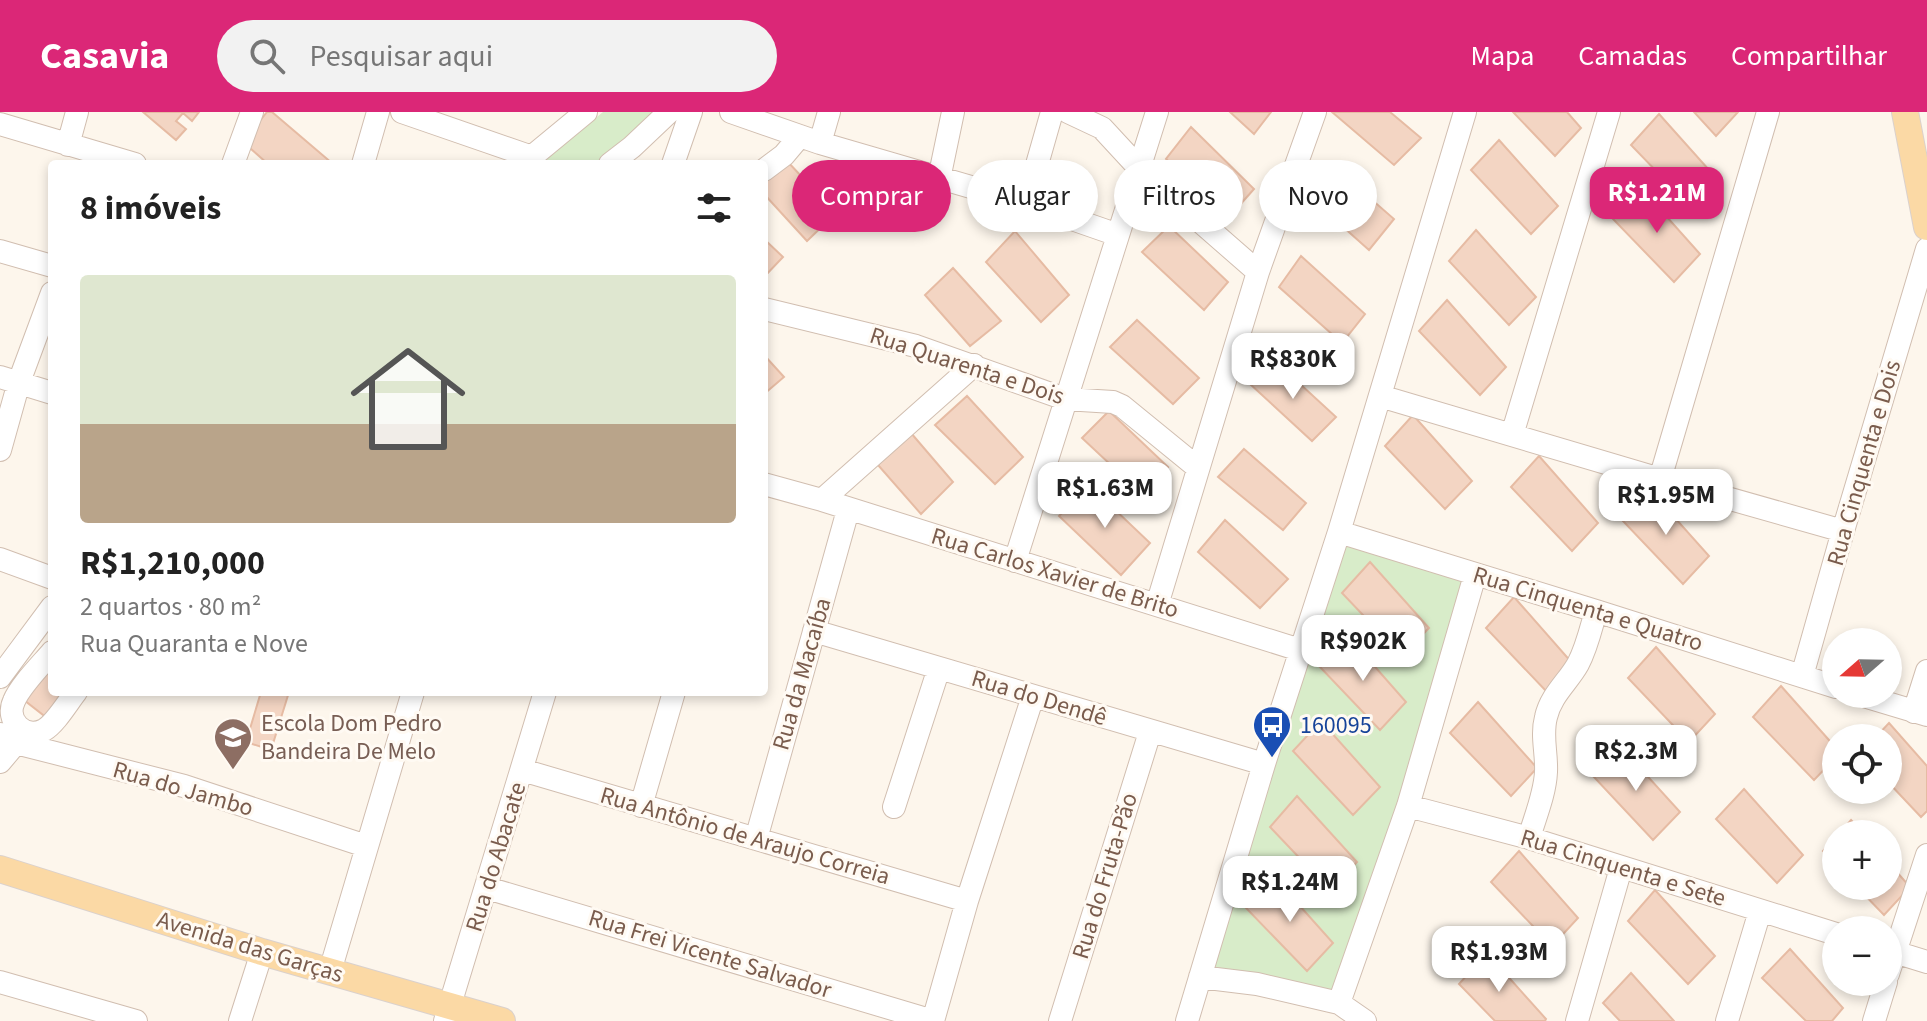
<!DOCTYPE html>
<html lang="pt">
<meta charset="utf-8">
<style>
:root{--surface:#fff;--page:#f2f2f2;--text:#222;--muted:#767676;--line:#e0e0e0;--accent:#db2777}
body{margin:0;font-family:"Source Sans 3",sans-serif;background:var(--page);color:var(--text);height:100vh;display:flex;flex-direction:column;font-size:30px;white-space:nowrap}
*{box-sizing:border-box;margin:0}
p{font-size:26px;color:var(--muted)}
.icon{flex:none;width:44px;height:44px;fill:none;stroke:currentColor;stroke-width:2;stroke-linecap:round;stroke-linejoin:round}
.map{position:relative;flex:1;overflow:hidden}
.side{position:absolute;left:48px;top:48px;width:720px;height:536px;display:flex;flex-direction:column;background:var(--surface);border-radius:8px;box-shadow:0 4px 12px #0003}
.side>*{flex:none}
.top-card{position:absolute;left:792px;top:48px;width:760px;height:72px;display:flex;gap:16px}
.needle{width:52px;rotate:250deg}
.tools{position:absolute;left:1822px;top:516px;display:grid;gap:16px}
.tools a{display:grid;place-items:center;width:80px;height:80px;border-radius:50%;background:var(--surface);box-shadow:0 4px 12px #0003;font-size:40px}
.price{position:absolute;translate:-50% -68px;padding:0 18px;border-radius:16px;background:#fff;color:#222;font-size:26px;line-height:52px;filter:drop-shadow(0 2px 4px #0008)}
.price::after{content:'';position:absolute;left:50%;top:48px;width:24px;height:18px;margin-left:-12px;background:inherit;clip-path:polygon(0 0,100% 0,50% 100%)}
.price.current{background:var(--accent);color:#fff}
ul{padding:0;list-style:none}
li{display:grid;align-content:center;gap:16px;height:424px;padding:0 32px}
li+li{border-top:2px solid var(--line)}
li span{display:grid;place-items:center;height:248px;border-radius:8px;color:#555}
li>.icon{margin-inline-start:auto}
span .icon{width:144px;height:144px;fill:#fffc;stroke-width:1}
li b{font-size:34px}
h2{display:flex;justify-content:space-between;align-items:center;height:96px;padding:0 32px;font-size:34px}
.pill{padding:0 28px;border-radius:36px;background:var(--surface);box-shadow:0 4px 12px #0003;font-size:28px;line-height:72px}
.pill.current{background:var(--accent);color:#fff}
header{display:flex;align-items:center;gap:48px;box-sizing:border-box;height:112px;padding:0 40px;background:var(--accent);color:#fff}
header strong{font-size:38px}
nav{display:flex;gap:44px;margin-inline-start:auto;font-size:28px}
.search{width:560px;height:72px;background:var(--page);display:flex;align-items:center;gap:20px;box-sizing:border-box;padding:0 28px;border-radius:44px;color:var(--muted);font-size:30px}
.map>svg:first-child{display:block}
.green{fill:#d8ecc9}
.building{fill:#f3d5c3;stroke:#e6bba3;stroke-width:2}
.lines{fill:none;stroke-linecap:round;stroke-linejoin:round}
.minor-casing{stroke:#d1beb0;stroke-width:24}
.major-casing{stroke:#dad1cd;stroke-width:28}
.minor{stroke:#fff;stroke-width:22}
.major{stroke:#fbd9a5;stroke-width:26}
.labels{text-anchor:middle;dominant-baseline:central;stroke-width:6;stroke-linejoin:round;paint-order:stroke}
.street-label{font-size:24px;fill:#7a5c4d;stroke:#fffaf3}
.education-label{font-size:24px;fill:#785e54;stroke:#fffaf3;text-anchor:start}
.transit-label{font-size:24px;fill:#164399;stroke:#fffaf3;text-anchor:start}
</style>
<header>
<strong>Casavia</strong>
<div class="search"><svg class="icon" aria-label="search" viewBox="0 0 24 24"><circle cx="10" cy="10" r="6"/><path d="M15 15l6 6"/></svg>Pesquisar aqui</div>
<nav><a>Mapa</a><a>Camadas</a><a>Compartilhar</a></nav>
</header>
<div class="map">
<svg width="1927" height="909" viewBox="0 0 1927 909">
<rect width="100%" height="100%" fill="#fdf6ec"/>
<!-- green -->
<path class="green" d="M603,0H661L602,52H540Z
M1339,420L1475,463L1339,891L1200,865Z"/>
<!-- building -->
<path class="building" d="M143,0H199L192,9L183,1L176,9L186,17L176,28Z
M267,0H272L333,52H268L243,30Z
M1230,0H1271L1254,22Z
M1332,0H1390L1421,26L1394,53Z
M1513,0H1567L1581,16L1555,44Z
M1694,0H1738L1716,24Z
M1659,2L1718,68L1692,96L1631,33Z
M1191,15L1254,77L1230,104L1166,47Z
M1499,28L1558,94L1531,122L1471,58Z
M786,48L836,101L807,129L764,82V67Z
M1332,53L1394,107L1369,138L1305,81Z
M1641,76L1700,142L1674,170L1613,107Z
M1169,114L1228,170L1204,198L1142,140Z
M1476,118L1536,185L1509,213L1449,149Z
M1015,119L1069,183L1041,210L986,150Z
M764,127L783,145L764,165Z
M1301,144L1365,202L1342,231L1279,175Z
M953,156L1001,209L970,234L925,183Z
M1447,188L1506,255L1480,283L1419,219Z
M1137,208L1199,266L1173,292L1110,235Z
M764,243L784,265L764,282Z
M1275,249L1336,305L1312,329L1250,272Z
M967,284L1023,345L995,372L935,313Z
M1109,299L1168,355L1142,382L1082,326Z
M1413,303L1472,369L1445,397L1385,334Z
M905,314L953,370L921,402L871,345Z
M1244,337L1306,391L1283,418L1218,365Z
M1539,344L1598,411L1572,439L1511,375Z
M1090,374L1150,431L1121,463L1059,404Z
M1650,378L1709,444L1683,472L1622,408Z
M1225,408L1288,467L1260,496L1198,440Z
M1370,450L1429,516L1402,544L1342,481Z
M1514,485L1573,552L1547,580L1486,516Z
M1347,523L1406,590L1380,618L1319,554Z
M1656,535L1715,602L1689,630L1628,566Z
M52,553V580H67L47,606L24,588Z
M1781,574L1836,636V645L1814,668L1753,605Z
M261,580H289L271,638L246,630Z
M1478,590L1537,656L1511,684L1450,621Z
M1321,609L1380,675L1353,703L1293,639Z
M1889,611L1927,654V699L1921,705L1888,670V626H1875Z
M1620,634L1680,700L1653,728L1593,664Z
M1744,677L1803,743L1777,771L1716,707Z
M1297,684L1357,750L1330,778L1270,715Z
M1851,708L1863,722H1839Z
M1836,725V753L1823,739Z
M1519,739L1578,806L1552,834L1491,770Z
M1888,750L1910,775L1884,803L1856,774H1888Z
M1274,765L1333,831L1307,859L1246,796Z
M1655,778L1715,844L1688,872L1628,809Z
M1790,837L1843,896L1832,909H1806L1762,866Z
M1487,841L1546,907L1545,909H1495L1459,872Z
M1631,861L1674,909H1620L1603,891Z"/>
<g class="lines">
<!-- minor casing -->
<g class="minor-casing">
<path id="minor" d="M402,0L532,45
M731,0L820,31L1026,91L1118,123
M1068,0L1102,16L1139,56L1258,160
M0,12L135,52
M820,31L829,0
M68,33L77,0
M233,52L252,0
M363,52L378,0
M523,52L586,0
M610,52L632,35L669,0
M673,52L691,0
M764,58L784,43L800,24
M939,67L953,0
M1026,91L1052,0
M0,139L52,154
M764,197L916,234L1065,287L1113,290L1122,294L1198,356
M0,265L52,281
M1380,284L1660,367L1843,419
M1512,323L1609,0
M0,338L19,270L52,181
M1660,367L1768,0
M764,372L822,388L1300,538
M822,388L974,253
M1339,420L1596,499L1836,575
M0,447L52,466
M1015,449L1157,0
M1157,493L1258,160L1315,0
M814,519L1264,652
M52,540C41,553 20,574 14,589C5,608 24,628 44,618C55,612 68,590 76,580
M1802,564L1843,419L1927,137
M0,565L52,495
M1857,582L1927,603
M1914,600L1927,559
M0,622L16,631L184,674L366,734
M0,650L16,631
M522,658L967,789
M641,694L674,580
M1408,694L1529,726L1836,822
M894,695L939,556
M1529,726C1535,705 1545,682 1546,660C1547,641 1541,624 1546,605C1551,583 1568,570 1578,552C1587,535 1591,516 1596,499
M756,727L848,398
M487,776L933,909
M1888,838L1927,850
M330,859L413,580
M1888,862L1927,743
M1200,865L1257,872L1339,891L1365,909
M0,870L136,909
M1339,891L1408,694L1475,463
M240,909L262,840
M445,909L545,580
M933,909L967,789L1033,584
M1060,909L1150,620
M1187,909L1264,652L1339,420L1465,0
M1577,909L1621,756
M1727,909L1760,799
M1874,909L1886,870"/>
</g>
<!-- major casing -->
<g class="major-casing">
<path id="major" d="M1905,0L1927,115
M0,757L262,840L502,909"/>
</g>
<!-- minor -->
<use href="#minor" class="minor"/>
<!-- major -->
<use href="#major" class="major"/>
</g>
<!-- icons -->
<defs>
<g id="bus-pin" transform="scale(2)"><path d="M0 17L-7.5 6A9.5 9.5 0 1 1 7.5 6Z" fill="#1a4fb4" stroke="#fffaf3"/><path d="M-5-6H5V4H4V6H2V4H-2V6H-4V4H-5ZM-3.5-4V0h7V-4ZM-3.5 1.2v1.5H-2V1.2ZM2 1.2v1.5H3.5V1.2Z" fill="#fff"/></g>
<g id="school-pin" transform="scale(2)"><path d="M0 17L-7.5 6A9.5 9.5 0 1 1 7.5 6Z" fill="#8d6e63" stroke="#fffaf3"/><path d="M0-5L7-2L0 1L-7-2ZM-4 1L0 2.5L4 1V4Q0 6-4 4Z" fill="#fff"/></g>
</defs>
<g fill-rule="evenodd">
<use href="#bus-pin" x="1272" y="613"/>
<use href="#school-pin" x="233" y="625"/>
</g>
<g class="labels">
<!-- street labels -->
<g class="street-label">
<text transform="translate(967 254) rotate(18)">Rua Quarenta e Dois</text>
<text transform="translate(1864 351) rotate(-74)">Rua Cinquenta e Dois</text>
<text transform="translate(1055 461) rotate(17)">Rua Carlos Xavier de Brito</text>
<text transform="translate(1588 497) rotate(17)">Rua Cinquenta e Quatro</text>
<text transform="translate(802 562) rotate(-74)">Rua da Macaíba</text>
<text transform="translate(1039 586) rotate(17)">Rua do Dendê</text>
<text transform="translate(183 677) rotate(16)">Rua do Jambo</text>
<text transform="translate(745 724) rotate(16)">Rua Antônio de Araujo Correia</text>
<text transform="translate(496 745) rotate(-73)">Rua do Abacate</text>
<text transform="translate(1623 756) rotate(17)">Rua Cinquenta e Sete</text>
<text transform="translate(1105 764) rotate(-73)">Rua do Fruta-Pão</text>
<text transform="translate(250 835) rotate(17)">Avenida das Garças</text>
<text transform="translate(710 842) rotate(17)">Rua Frei Vicente Salvador</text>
</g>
<!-- education labels -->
<g class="education-label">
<text x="261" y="611">Escola Dom Pedro<tspan x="261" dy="28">Bandeira De Melo</tspan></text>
</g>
<!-- transit labels -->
<g class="transit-label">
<text x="1300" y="613">160095</text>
</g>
</g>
</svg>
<div class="tools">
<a><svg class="needle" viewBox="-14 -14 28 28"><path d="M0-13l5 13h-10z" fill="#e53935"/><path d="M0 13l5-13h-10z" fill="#767676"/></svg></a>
<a><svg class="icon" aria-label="locate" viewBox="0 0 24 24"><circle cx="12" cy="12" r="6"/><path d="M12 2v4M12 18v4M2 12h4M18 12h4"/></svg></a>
<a>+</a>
<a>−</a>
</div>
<b class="price current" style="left:1657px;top:123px">R$1.21M</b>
<b class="price" style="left:1293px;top:289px">R$830K</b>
<b class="price" style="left:1105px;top:418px">R$1.63M</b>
<b class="price" style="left:1666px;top:425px">R$1.95M</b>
<b class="price" style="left:1363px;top:571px">R$902K</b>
<b class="price" style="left:1636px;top:681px">R$2.3M</b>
<b class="price" style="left:1290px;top:812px">R$1.24M</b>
<b class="price" style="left:1499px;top:882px">R$1.93M</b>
<div class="top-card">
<a class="pill current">Comprar</a>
<a class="pill">Alugar</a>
<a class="pill">Filtros</a>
<a class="pill">Novo</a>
</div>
<section class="side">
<h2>8 imóveis<svg class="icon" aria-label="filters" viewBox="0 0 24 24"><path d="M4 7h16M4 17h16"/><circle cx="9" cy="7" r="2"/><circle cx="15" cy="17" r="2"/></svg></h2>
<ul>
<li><span style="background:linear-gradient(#dfe7d0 60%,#b9a48a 0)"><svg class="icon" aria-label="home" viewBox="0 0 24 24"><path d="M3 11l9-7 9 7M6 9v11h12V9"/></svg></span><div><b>R$1,210,000</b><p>2 quartos · 80 m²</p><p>Rua Quaranta e Nove</p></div></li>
</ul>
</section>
</div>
